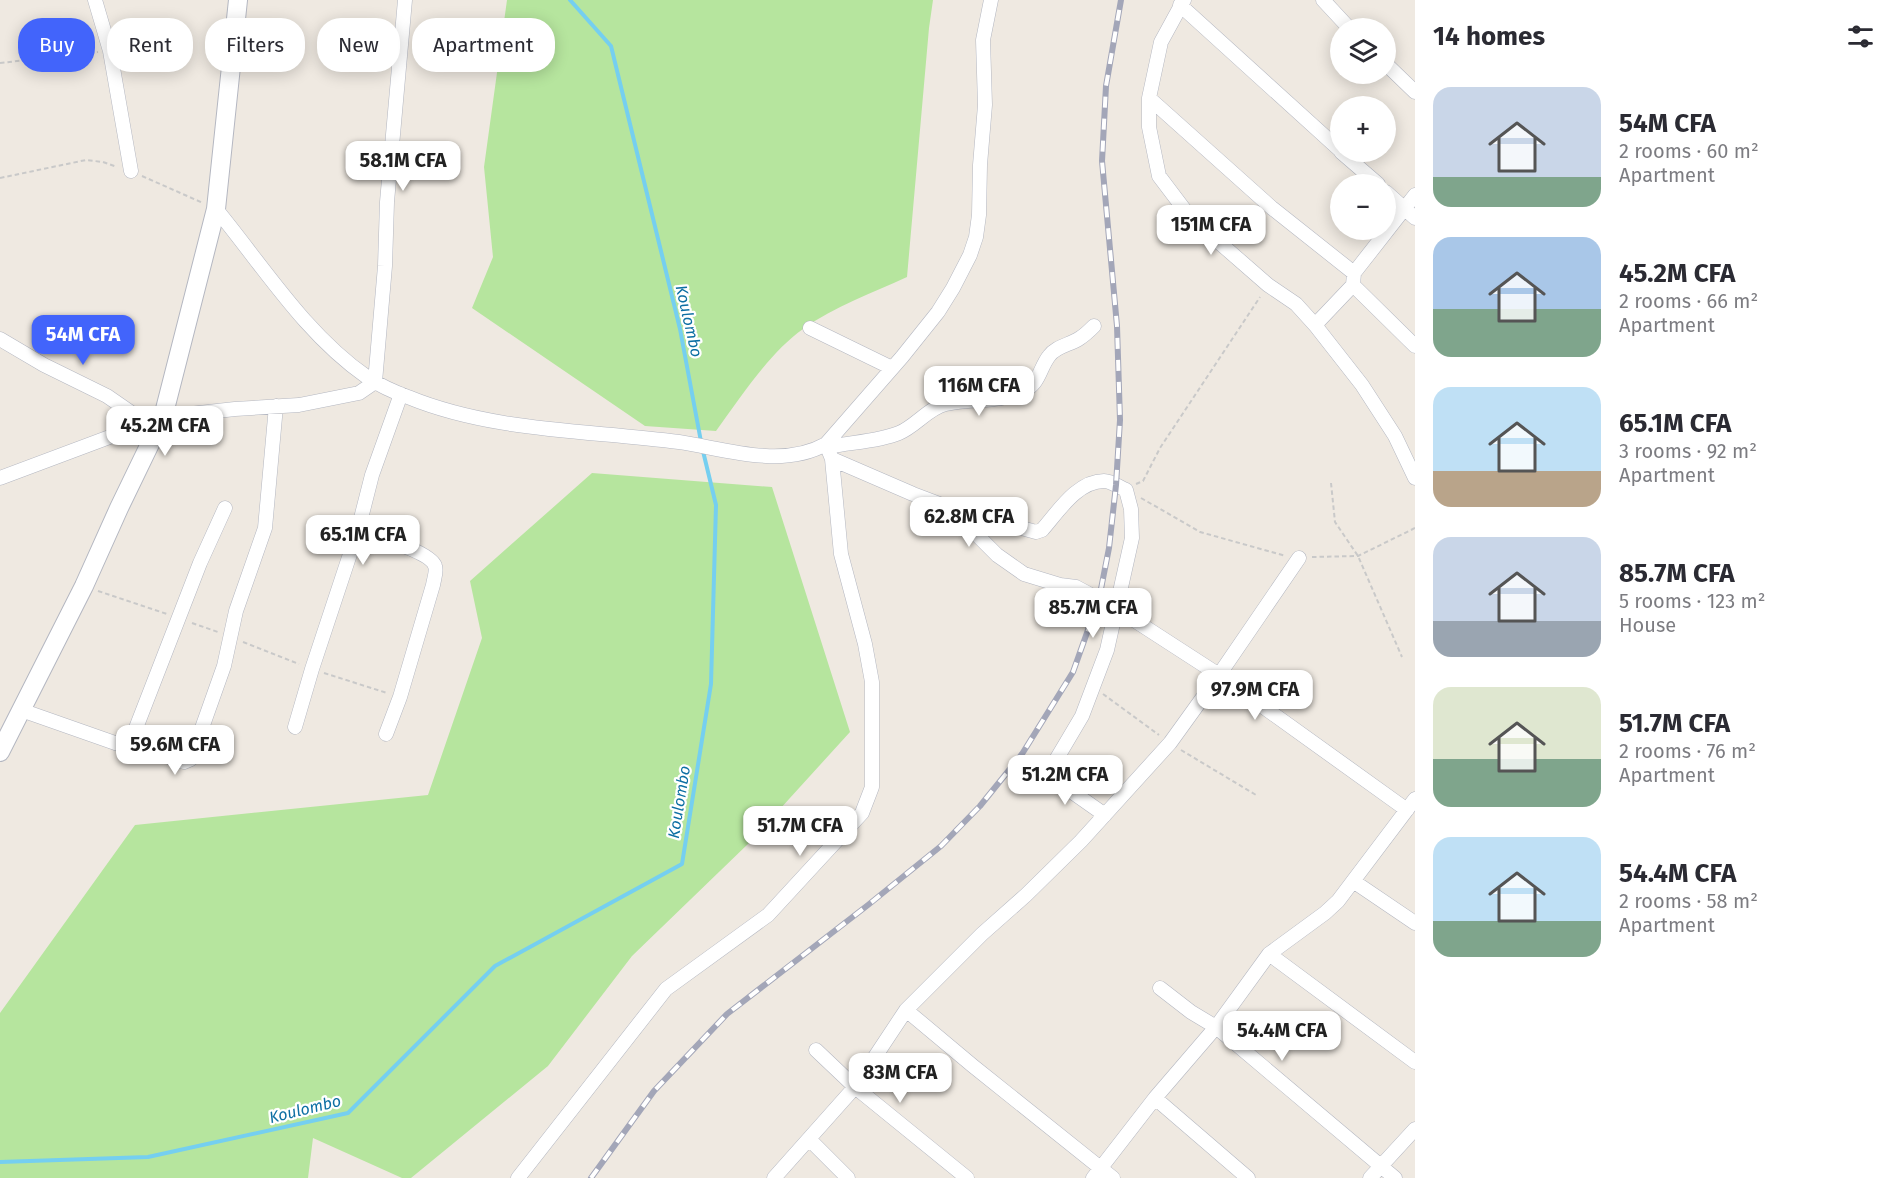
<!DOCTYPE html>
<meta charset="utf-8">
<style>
:root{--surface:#fff;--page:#f2f2f3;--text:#2b2b33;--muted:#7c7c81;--accent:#4264fb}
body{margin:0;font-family:"Fira Sans",sans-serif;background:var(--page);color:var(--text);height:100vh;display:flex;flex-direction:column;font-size:22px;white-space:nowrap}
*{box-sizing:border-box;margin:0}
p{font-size:20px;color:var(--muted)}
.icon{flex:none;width:33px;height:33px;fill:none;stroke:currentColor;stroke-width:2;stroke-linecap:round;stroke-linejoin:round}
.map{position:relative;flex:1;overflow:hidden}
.side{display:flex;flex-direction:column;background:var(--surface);width:480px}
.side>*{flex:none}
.guide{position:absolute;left:18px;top:18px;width:570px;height:54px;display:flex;gap:12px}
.fabs{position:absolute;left:1330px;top:18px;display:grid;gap:12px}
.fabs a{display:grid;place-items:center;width:66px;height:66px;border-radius:50%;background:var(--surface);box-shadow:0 3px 15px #0003;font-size:30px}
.price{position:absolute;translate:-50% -51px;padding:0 14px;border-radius:12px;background:#fff;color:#222;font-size:20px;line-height:39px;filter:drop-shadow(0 2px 3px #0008)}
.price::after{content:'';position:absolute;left:50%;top:36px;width:18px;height:14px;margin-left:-9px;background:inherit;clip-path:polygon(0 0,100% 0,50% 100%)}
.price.active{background:var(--accent);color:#fff}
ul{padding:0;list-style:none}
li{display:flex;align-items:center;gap:18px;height:150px;padding:0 18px}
li span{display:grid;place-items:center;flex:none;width:168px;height:120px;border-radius:18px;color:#555}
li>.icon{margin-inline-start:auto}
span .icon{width:72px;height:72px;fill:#fffc;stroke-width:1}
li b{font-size:26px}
h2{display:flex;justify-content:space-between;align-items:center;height:72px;padding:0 18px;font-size:26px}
.pill{padding:0 21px;border-radius:24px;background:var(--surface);box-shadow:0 3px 15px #0003;font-size:21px;line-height:54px}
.pill.active{background:var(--accent);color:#fff}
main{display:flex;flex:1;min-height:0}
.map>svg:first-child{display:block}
.green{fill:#b6e59e}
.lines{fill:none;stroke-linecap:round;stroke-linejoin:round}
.stream{stroke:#75cff0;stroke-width:4}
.street-casing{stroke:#b4b7c1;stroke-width:15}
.secondary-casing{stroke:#b4b7c1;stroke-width:20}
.path{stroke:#c9c9c9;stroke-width:2;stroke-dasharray:4.5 3;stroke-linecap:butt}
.street{stroke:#fff;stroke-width:14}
.secondary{stroke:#fff;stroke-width:18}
.rail-casing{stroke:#a3a6b8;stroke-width:6}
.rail{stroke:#fff;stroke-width:4;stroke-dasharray:11;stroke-linecap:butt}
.labels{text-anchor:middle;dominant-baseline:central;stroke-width:4.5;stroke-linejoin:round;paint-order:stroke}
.water-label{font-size:16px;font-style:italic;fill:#0d6fa3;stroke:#fff}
</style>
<main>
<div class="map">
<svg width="1415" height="1178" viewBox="0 0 1415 1178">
<rect width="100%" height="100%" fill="#efe9e1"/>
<!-- green -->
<path class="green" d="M507,0H933L929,28L907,277C872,293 835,306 803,329C769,353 741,397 716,431L645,426L472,308L493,257L484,167Z
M592,473L772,487L850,732L749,843L632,956L548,1066L411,1178H402L313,1138L308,1178H0V1013L135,825L428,795L482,638L470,581Z"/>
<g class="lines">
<!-- stream -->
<path class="stream" d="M0,1162L148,1157L348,1113L495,966L682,864L711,684L716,505L702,447L680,329L611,46L570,0"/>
<!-- street casing -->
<g class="street-casing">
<path id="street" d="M95,0L110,51L131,171
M1184,0L1161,42L1149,98V127L1159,176L1190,217L1268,285L1296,304L1315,325L1362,385L1395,436L1415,478
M1323,0L1349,28
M1180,5L1341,151
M1386,64L1415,92
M1149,98L1272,208L1354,273
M1341,152L1378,184
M1386,192L1415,218
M216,209C263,266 305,334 367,377C379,385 394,392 408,397C493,432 589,430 679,442C726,449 782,469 826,444L902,357L938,312L953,288L970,255L976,237L979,215L980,165L985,105L983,40L991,0
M1353,285L1415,346
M1315,325L1353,285L1354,273L1415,195
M810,328L892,368
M0,339L44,365L107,396L146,423
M828,447C851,442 877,442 899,433C916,426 928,408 946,404C972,398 997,403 1022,392C1040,384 1039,369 1049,356C1056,346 1070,345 1080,338C1085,335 1090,330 1094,326
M832,459L913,494L950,508L997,555L1024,574L1060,585L1076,587L1117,609L1219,675L1407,810
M0,478L163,417L235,409L299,405L359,393L375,382L385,266L387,202L405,0
M953,509L1036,532L1042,530C1058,512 1077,481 1104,481C1111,481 1119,487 1126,490L1131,509L1132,538L1107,650L1082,716L1050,770L1051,777L1105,815
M358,530C372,535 431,552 435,566C437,571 434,579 433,585L400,697L386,734
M21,710L115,743L139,747L184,762L191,759L224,666L236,611L265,528L276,406
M295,727L312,669L358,530L372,475L401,394
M129,746L200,563L225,508
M1353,881L1415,923
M1269,954L1415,1062
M1160,988L1191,1012L1216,1027L1395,1178
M906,1010L973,1066L1113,1178
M816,1050L855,1087L967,1178
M1155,1098L1248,1178
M809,1139L848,1178
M518,1178L666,989L768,915L862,813L872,787V682L865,644L841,554L832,459L826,444
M774,1178L855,1087L906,1010L982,934L1026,895L1081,841L1170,743L1219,675L1299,558
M1093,1178L1155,1098L1216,1027L1269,954L1325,913L1338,901L1415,799
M1370,1178L1415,1129"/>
</g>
<!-- secondary casing -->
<g class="secondary-casing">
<path id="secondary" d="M0,752L84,586L119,508L163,417L216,209L238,0"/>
</g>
<!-- path -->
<path class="path" d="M0,63L98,52
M142,176L203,203
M0,178L86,160L103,162L117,167
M1331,483L1335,522L1358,556L1402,657
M1136,484L1143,481L1160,448L1260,297
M1141,498L1200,532L1286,556
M1312,557L1358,556L1415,528
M98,591L167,614
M192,623L218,632
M243,642L299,664
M324,673L387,693
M1103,694L1159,735
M1181,750L1256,795"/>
<!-- street -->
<use href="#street" class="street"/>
<!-- secondary -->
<use href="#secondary" class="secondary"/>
<!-- rail casing -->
<g class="rail-casing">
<path id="rail" d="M591,1178L654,1091L727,1014L868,905L941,846L980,806L1022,754L1073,672L1099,599L1109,548L1116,485L1120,420L1117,326L1102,161L1106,86L1121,0"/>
</g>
<!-- rail -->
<use href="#rail" class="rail"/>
</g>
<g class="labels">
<!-- water labels -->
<g class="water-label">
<text transform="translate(689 321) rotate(77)">Koulombo</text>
<text transform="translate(679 802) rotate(-81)">Koulombo</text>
<text transform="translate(305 1109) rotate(-14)">Koulombo</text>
</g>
</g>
</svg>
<div class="fabs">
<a><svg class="icon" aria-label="layers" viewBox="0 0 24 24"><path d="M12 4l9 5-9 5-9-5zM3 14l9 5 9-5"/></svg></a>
<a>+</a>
<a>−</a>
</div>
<b class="price" style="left:403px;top:192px">58.1M CFA</b>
<b class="price" style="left:1211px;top:256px">151M CFA</b>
<b class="price active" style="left:83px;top:366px">54M CFA</b>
<b class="price" style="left:979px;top:417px">116M CFA</b>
<b class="price" style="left:165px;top:457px">45.2M CFA</b>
<b class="price" style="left:969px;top:548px">62.8M CFA</b>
<b class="price" style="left:363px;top:566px">65.1M CFA</b>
<b class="price" style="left:1093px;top:639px">85.7M CFA</b>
<b class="price" style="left:1255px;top:721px">97.9M CFA</b>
<b class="price" style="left:175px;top:776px">59.6M CFA</b>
<b class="price" style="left:1065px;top:806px">51.2M CFA</b>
<b class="price" style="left:800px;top:857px">51.7M CFA</b>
<b class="price" style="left:1282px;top:1062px">54.4M CFA</b>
<b class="price" style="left:900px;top:1104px">83M CFA</b>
<div class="guide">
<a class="pill active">Buy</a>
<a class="pill">Rent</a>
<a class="pill">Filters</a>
<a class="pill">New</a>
<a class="pill">Apartment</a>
</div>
</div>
<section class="side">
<h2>14 homes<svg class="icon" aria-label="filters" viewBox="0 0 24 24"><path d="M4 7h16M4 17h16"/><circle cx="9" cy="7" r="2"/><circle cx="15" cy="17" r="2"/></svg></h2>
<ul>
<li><span style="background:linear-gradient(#c9d6e8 75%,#7fa58c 0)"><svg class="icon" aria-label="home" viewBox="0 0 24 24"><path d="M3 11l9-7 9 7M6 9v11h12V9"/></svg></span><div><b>54M CFA</b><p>2 rooms · 60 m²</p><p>Apartment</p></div></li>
<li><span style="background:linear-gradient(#a9c7e8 60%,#7fa58c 0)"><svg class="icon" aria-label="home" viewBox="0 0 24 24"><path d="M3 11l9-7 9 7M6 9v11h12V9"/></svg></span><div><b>45.2M CFA</b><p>2 rooms · 66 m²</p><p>Apartment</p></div></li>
<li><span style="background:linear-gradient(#bfe0f5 70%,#b9a48a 0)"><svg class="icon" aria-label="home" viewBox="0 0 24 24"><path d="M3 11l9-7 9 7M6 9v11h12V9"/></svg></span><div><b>65.1M CFA</b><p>3 rooms · 92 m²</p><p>Apartment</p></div></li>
<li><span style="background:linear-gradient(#c9d6e8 70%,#9aa5b1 0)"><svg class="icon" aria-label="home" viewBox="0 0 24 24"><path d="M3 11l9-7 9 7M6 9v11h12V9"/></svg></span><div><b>85.7M CFA</b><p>5 rooms · 123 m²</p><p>House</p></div></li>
<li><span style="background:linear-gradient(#dfe7d0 60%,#7fa58c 0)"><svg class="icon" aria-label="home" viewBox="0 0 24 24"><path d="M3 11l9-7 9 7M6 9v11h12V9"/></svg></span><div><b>51.7M CFA</b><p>2 rooms · 76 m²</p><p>Apartment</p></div></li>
<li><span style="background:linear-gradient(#bfe0f5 70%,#7fa58c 0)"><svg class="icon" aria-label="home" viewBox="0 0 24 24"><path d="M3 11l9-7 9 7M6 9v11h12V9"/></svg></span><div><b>54.4M CFA</b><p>2 rooms · 58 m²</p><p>Apartment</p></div></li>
</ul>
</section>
</main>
